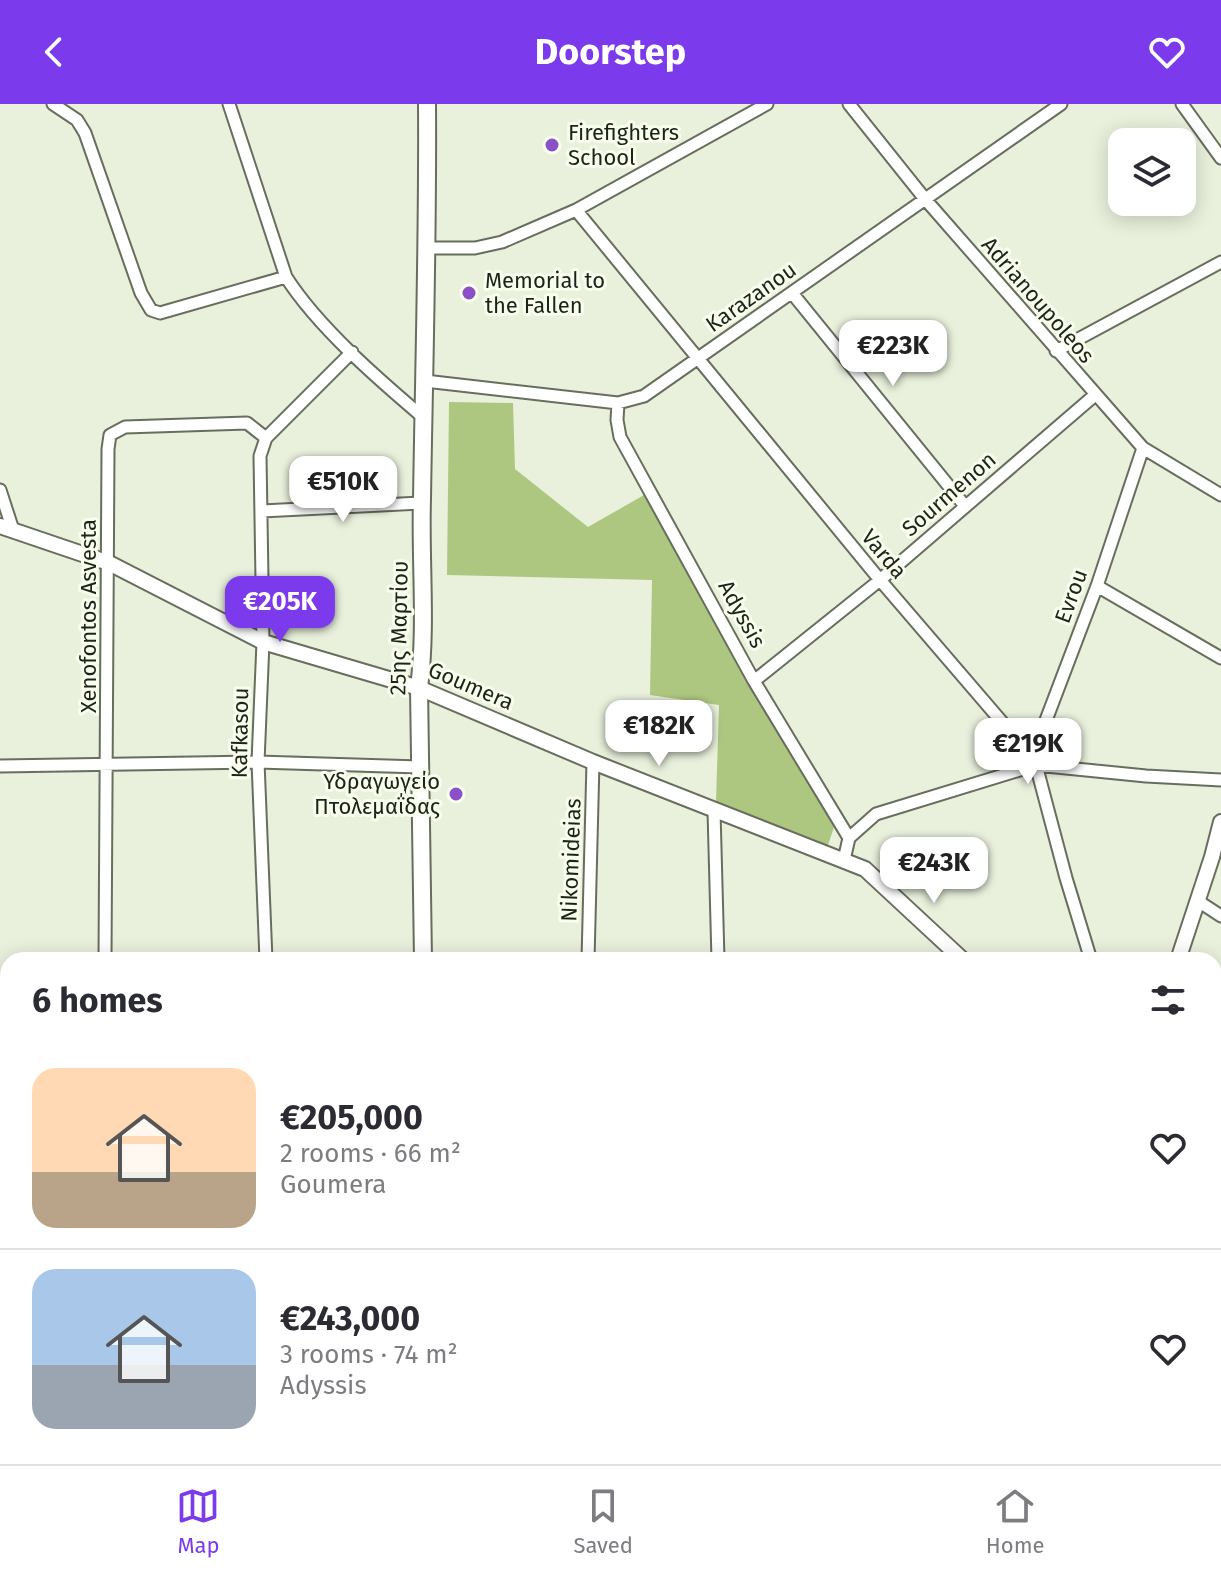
<!DOCTYPE html>
<meta charset="utf-8">
<style>
:root{--surface:#fff;--page:#f7f7f7;--text:#2b2b33;--muted:#7c7c81;--line:#e1e1e2;--accent:#7c3aed}
body{margin:0;font-family:"Fira Sans",sans-serif;background:var(--page);color:var(--text);height:100vh;display:flex;flex-direction:column;font-size:30px;white-space:nowrap}
*{box-sizing:border-box;margin:0}
p{font-size:26px;color:var(--muted)}
.icon{flex:none;width:44px;height:44px;fill:none;stroke:currentColor;stroke-width:2;stroke-linecap:round;stroke-linejoin:round}
.map{position:relative;flex:1;overflow:hidden}
.sheet{position:absolute;left:0px;top:848px;width:1222px;height:512px;display:flex;flex-direction:column;background:var(--surface);border-radius:24px 24px 0 0;box-shadow:0 4px 20px #0003}
.sheet>*{flex:none}
.fabs{position:absolute;left:1108px;top:24px;display:grid;gap:16px}
.fabs a{display:grid;place-items:center;width:88px;height:88px;border-radius:16px;background:var(--surface);box-shadow:0 4px 20px #0003;font-size:40px}
.price{position:absolute;translate:-50% -68px;padding:0 18px;border-radius:16px;background:#fff;color:#222;font-size:26px;line-height:52px;filter:drop-shadow(0 2px 4px #0008)}
.price::after{content:'';position:absolute;left:50%;top:48px;width:24px;height:18px;margin-left:-12px;background:inherit;clip-path:polygon(0 0,100% 0,50% 100%)}
.price.active{background:var(--accent);color:#fff}
ul{padding:0;list-style:none}
li{display:flex;align-items:center;gap:24px;height:200px;padding:0 32px}
li+li{border-top:2px solid var(--line)}
li span{display:grid;place-items:center;flex:none;width:224px;height:160px;border-radius:24px;color:#555}
li>.icon{margin-inline-start:auto}
span .icon{width:96px;height:96px;fill:#fffc;stroke-width:1}
li b{font-size:34px}
h2{display:flex;justify-content:space-between;align-items:center;height:96px;padding:0 32px;font-size:34px}
header{display:flex;justify-content:space-between;align-items:center;height:104px;padding:0 32px;background:var(--accent);color:#fff;font-size:36px;font-weight:700}
.tabs{display:flex;justify-content:space-around;align-items:center;height:112px;border-top:2px solid var(--line);background:var(--surface);font-size:22px;color:var(--muted)}
.tabs a{display:grid;justify-items:center;gap:4px}
.tabs .active{color:var(--accent)}
.map>svg:first-child{display:block}
.green{fill:#aec780}
.lines{fill:none;stroke-linecap:round;stroke-linejoin:round}
.minor-casing{stroke:#676e5d;stroke-width:15}
.tertiary-casing{stroke:#676e5d;stroke-width:18}
.secondary-casing{stroke:#676e5d;stroke-width:20}
.minor{stroke:#fff;stroke-width:11}
.tertiary{stroke:#fff;stroke-width:14}
.secondary{stroke:#fff;stroke-width:16}
.poi-dot{fill:#8b50c7;stroke:#f7feeb;stroke-width:3}
.labels{text-anchor:middle;dominant-baseline:central;stroke-width:6;stroke-linejoin:round;paint-order:stroke}
.poi-label{font-size:22px;fill:#1f221b;stroke:#f7feeb;text-anchor:start}
.street-label{font-size:22px;fill:#1f221b;stroke:#f7feeb}
</style>
<header><svg class="icon" aria-label="back" viewBox="0 0 24 24"><path d="M15 5l-7 7 7 7"/></svg>Doorstep<svg class="icon" aria-label="heart" viewBox="0 0 24 24"><path d="M12 20l-8-8c-3-5 5-10 8-4 3-6 11-1 8 4z"/></svg></header>
<div class="map">
<svg width="1221" height="1360" viewBox="0 0 1221 1360">
<rect width="100%" height="100%" fill="#e9f1dd"/>
<!-- green -->
<path class="green" d="M449,298L513,299L515,365L588,423L644,391L834,723L828,741L716,698L719,601L650,591L652,476L447,471Z"/>
<g class="lines">
<!-- minor casing -->
<g class="minor-casing">
<path id="minor" d="M53,0L77,16L85,29L141,189L151,206L160,209L286,173
M229,0L286,173C318,223 378,275 424,314
M849,0L925,95L1143,344L1221,391
M1182,0L1221,54
M576,106L880,476L1032,653L1036,661L1066,774L1091,856
M428,144H475L502,138L576,106L767,0
M792,189L965,402
M1056,247L1221,158
M425,277L618,299L644,292L1061,0
M618,299L617,316L620,333L754,577L849,734
M0,386L13,426
M262,407L421,399
M1097,482L1221,554
M754,577L880,476L1095,291
M1032,653L1097,482L1143,344
M0,662L258,658L420,663
M714,707L718,856
M844,756L849,734L876,710L1036,661L1146,672L1221,676
M1198,797L1221,812
M105,856L108,345L110,331L125,323L247,319L266,334
M266,856L258,658L263,538L260,352L266,334L352,248
M588,856L593,658
M0,924H8
M1214,1010L1221,1014
M1214,1167L1221,1183
M0,1206L8,1207
M0,1313L8,1307
M173,1352L181,1360
M270,1352V1360
M596,1352V1360
M1025,1352L1029,1360
M1196,1352L1200,1360
M0,1356L3,1360"/>
</g>
<!-- tertiary casing -->
<g class="tertiary-casing">
<path id="tertiary" d="M0,422L109,459L263,538L419,584L593,658L865,765L963,856
M1178,856L1212,753L1221,718
M890,1352L898,1360
M828,1360L834,1352"/>
</g>
<!-- secondary casing -->
<g class="secondary-casing">
<path id="secondary" d="M423,856L419,584C427,521 420,458 422,395C424,263 428,132 427,0
M432,1352V1360"/>
</g>
<!-- minor -->
<use href="#minor" class="minor"/>
<!-- tertiary -->
<use href="#tertiary" class="tertiary"/>
<!-- secondary -->
<use href="#secondary" class="secondary"/>
</g>
<!-- markers -->
<g class="poi-dot">
<circle cx="552" cy="41" r="8"/>
<circle cx="469" cy="189" r="8"/>
<circle cx="456" cy="690" r="8"/>
</g>
<g class="labels">
<!-- poi labels -->
<g class="poi-label">
<text x="568" y="28">Firefighters<tspan x="568" dy="25">School</tspan></text>
<text x="485" y="176">Memorial to<tspan x="485" dy="25">the Fallen</tspan></text>
<text x="440" y="677" text-anchor="end">Υδραγωγείο<tspan x="440" dy="25">Πτολεμαΐδας</tspan></text>
</g>
<!-- street labels -->
<g class="street-label">
<text transform="translate(751 193) rotate(-35)">Karazanou</text>
<text transform="translate(1038 196) rotate(49)">Adrianoupoleos</text>
<text transform="translate(949 390) rotate(-41)">Sourmenon</text>
<text transform="translate(884 450) rotate(50)">Varda</text>
<text transform="translate(1071 492) rotate(-70)">Evrou</text>
<text transform="translate(742 510) rotate(61)">Adyssis</text>
<text transform="translate(88 512) rotate(-90)">Xenofontos Asvesta</text>
<text transform="translate(399 524) rotate(-89)">25ης Μαρτίου</text>
<text transform="translate(471 582) rotate(23)">Goumera</text>
<text transform="translate(240 629) rotate(-89)">Kafkasou</text>
<text transform="translate(571 756) rotate(-88)">Nikomideias</text>
</g>
</g>
</svg>
<div class="fabs">
<a><svg class="icon" aria-label="layers" viewBox="0 0 24 24"><path d="M12 4l9 5-9 5-9-5zM3 14l9 5 9-5"/></svg></a>
</div>
<b class="price" style="left:893px;top:284px">€223K</b>
<b class="price" style="left:343px;top:420px">€510K</b>
<b class="price active" style="left:280px;top:540px">€205K</b>
<b class="price" style="left:659px;top:664px">€182K</b>
<b class="price" style="left:1028px;top:682px">€219K</b>
<b class="price" style="left:934px;top:801px">€243K</b>
<section class="sheet">
<h2>6 homes<svg class="icon" aria-label="filters" viewBox="0 0 24 24"><path d="M4 7h16M4 17h16"/><circle cx="9" cy="7" r="2"/><circle cx="15" cy="17" r="2"/></svg></h2>
<ul>
<li><span style="background:linear-gradient(#ffd9b3 65%,#b9a48a 0)"><svg class="icon" aria-label="home" viewBox="0 0 24 24"><path d="M3 11l9-7 9 7M6 9v11h12V9"/></svg></span><div><b>€205,000</b><p>2 rooms · 66 m²</p><p>Goumera</p></div><svg class="icon" aria-label="heart" viewBox="0 0 24 24"><path d="M12 20l-8-8c-3-5 5-10 8-4 3-6 11-1 8 4z"/></svg></li>
<li><span style="background:linear-gradient(#a9c7e8 60%,#9aa5b1 0)"><svg class="icon" aria-label="home" viewBox="0 0 24 24"><path d="M3 11l9-7 9 7M6 9v11h12V9"/></svg></span><div><b>€243,000</b><p>3 rooms · 74 m²</p><p>Adyssis</p></div><svg class="icon" aria-label="heart" viewBox="0 0 24 24"><path d="M12 20l-8-8c-3-5 5-10 8-4 3-6 11-1 8 4z"/></svg></li>
</ul>
</section>
</div>
<nav class="tabs">
<a class="active"><svg class="icon" aria-label="map" viewBox="0 0 24 24"><path d="M3 6l6-2 6 2 6-2v14l-6 2-6-2-6 2zM9 4v14M15 6v14"/></svg>Map</a>
<a><svg class="icon" aria-label="saved" viewBox="0 0 24 24"><path d="M7 4h10v16l-5-4-5 4z"/></svg>Saved</a>
<a><svg class="icon" aria-label="home" viewBox="0 0 24 24"><path d="M3 11l9-7 9 7M6 9v11h12V9"/></svg>Home</a>
</nav>
